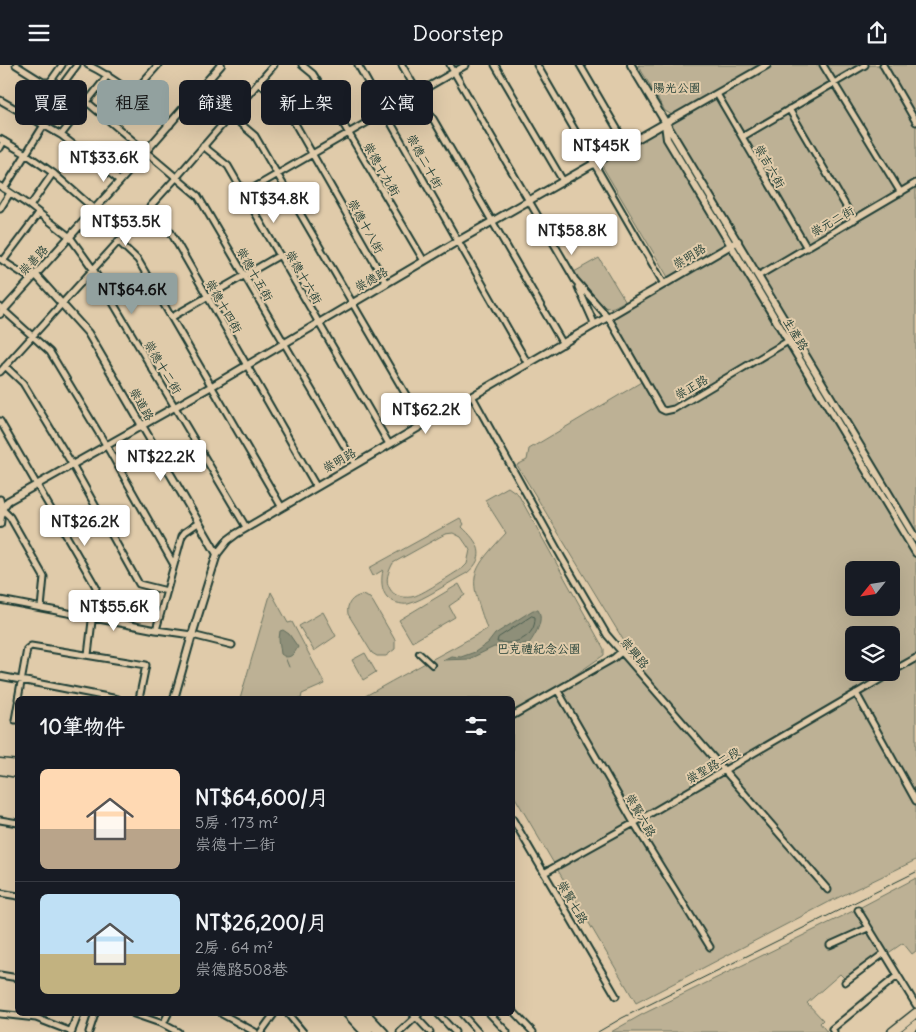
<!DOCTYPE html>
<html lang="zh-TW">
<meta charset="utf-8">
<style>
:root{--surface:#171b24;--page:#242831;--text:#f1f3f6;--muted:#9ea1a6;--line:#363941;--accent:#92a19f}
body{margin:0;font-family:Delius,"LXGW WenKai TC",sans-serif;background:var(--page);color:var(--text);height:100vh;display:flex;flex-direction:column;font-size:19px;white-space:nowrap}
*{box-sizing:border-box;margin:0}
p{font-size:16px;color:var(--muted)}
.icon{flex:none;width:28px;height:28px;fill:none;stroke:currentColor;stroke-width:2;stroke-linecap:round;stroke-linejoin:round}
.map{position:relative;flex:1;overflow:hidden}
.details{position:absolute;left:15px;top:631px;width:500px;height:320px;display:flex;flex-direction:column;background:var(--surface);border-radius:8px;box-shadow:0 5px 20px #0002}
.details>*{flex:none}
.hud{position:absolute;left:15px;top:15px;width:500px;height:45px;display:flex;gap:10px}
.needle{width:32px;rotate:240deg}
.controls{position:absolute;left:845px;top:496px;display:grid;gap:10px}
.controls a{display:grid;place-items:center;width:55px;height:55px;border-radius:8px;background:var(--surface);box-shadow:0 5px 20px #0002;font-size:25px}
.price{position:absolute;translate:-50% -42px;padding:0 11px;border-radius:5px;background:#fff;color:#222;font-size:16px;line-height:32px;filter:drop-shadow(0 1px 2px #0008)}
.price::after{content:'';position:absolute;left:50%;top:30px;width:15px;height:11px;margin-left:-8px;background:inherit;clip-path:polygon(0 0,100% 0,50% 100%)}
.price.current{background:var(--accent);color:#111}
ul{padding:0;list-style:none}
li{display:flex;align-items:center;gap:15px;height:125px;padding:0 25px}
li+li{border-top:1px solid var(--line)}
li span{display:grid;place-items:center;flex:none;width:140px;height:100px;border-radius:8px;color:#555}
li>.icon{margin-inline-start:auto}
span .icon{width:60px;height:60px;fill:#fffc;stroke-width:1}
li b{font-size:21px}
h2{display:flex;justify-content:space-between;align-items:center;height:60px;padding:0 25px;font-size:21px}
.chip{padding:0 18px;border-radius:8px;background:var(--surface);box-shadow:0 5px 20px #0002;font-size:18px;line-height:45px}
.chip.current{background:var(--accent);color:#111}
header{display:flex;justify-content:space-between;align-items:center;height:65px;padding:0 25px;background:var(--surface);font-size:22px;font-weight:600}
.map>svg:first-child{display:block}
.green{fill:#bdb195;stroke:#6e7764;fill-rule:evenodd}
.water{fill:#8e8f79;stroke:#626e5d}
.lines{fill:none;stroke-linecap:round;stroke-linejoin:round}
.shore{stroke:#4b5e50;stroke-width:1}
.stream{stroke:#626e5d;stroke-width:1}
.pedestrian-casing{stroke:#1f3d34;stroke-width:8}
.minor-casing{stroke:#1f3d34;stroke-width:9}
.tertiary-casing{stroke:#1f3d34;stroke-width:10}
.primary-casing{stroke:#1f3d34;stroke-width:11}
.pedestrian{stroke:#e0cbaa;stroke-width:4}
.minor{stroke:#e0cbaa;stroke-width:5}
.tertiary{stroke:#e0cbaa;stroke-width:6}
.primary{stroke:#e0cbaa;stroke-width:8}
.rail{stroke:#1f3d34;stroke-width:1}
.labels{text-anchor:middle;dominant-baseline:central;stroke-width:4;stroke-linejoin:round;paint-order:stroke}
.park-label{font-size:12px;fill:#274339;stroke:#e0cbaa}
.street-label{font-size:12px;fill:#1f3d34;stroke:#e0cbaa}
</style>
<header><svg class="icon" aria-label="menu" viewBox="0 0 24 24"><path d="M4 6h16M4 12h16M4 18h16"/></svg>Doorstep<svg class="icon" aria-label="share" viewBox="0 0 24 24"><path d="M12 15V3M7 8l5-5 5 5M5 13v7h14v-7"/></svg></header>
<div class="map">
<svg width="916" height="967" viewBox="0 0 916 967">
<rect width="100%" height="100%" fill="#e0cbaa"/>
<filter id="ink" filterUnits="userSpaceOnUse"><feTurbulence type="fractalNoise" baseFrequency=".02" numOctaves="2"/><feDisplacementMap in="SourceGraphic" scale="10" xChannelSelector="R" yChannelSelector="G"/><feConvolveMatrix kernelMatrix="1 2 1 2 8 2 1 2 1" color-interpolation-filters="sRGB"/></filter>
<g filter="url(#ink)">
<!-- green -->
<path class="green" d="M638,0H760L672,50L665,46Z
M771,0H916V795L831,836L636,938L513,729L512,654L553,632L630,586L517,400L527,395L529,384L648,313L612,253L672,219L601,99ZM854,505H891V542H854ZM854,570H891V608H854Z
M599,193L625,236C617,240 610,246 603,241L574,207Z
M508,422L518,429L604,584V590L562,619L513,647L512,634H360C402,610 445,588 487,564C469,511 467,510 506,468L485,435Z
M460,453L464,459L462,462C478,477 488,491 467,508C453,515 422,536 408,539C401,540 392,537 387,532C381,525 381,514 383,505L373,511L369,503ZM453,468L461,472L470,485L467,499L463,503C452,509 421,531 411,532C402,533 394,531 390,524C384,515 389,506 393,498L445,469Z
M459,519L465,530L449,541L455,552L412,577L399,555Z
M271,527L288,558L292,557L325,619L302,629L301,634H240Z
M362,530L370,533L373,537L395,575V584L386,591H377L372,588L348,549C346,539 352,532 362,530Z
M323,547L336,571L314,586L299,561Z
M365,588L376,607L363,615L352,595Z
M916,813V886L912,889L903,878L887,889L859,843Z
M855,845L881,889L846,915L840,909L807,938L823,955L820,958L827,967H611L643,949Z"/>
<!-- water -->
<path class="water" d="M533,545H538C545,555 534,572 528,580L526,578L511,583L494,582L469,594L443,595L451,591L461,592L475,587L488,578L495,569Z
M283,565L289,569L298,582C294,589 289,596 281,589L279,574L280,566Z"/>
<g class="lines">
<!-- shore -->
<path class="shore" d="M532,551L535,552C536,572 515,581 497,577L498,573Z"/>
<!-- stream -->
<path class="stream" d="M285,592L289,602"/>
<!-- pedestrian casing -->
<g class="pedestrian-casing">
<path id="pedestrian" d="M419,588L432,600"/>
</g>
<!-- minor casing -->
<g class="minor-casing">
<path id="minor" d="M16,0L43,17H50L62,0
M88,0C119,15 143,37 170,60
M302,0L313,9L325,28L424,196
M358,0L528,299
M402,0L563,279
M450,0L575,215L608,252L661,344L665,346L674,344L795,272
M495,0L563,116
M537,0L664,219
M580,0L626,79
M823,0L901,128
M883,0L916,57
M258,17L285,41L386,218
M200,24L255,71L423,359
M133,28L158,0
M717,29L807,183
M0,35L61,70L120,116
M87,37L198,131L355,399
M789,44L854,155
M36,55L77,0
M61,70L108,10
M742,72L865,0
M0,74L26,89L53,108L94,144
M203,81L228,101L389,379
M0,83L4,76
M0,121L30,141L70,172L93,204L246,462
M4,124L44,60
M245,128L466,0
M30,141L53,108
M0,144L10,128
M147,145L170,166L316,421
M118,176L138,195L281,441
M0,194L31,214
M3,196L39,148
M758,211L916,118
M578,222L595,260
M0,242L50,287L106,380L174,500
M172,252L280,190
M5,301L23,318L72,399L139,519L167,526
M0,307L176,113L274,0
M472,331L562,493L607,570L828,825
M0,356L96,522L88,590
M0,434L2,444L10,452L44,512L41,543
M0,535L156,565L192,570L232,580
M156,565L182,471L185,467L198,458
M891,607L916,593
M0,611L118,634
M558,626L634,758L710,882
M856,628L916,736
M18,634L27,584L31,581L146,600L139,634
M18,638L15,655H18
M512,651L614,593L621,587
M512,753L616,931
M0,755L18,758
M544,808L634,758L891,608
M0,828L18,831
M858,845L916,940
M830,880L868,863
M0,910L18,913
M845,917L883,889
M512,945L533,967
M0,949L36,953L72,967
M134,949L163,959L178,967
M222,949L255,967
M288,949L303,967
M346,949L363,967
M368,949L385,967
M413,949L430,967
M438,949L455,967
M462,949L478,967
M490,949L507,967
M163,959L168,949
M89,967L95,949
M261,967L274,949
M400,967L419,949
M834,967L832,964L897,911"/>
</g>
<!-- tertiary casing -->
<g class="tertiary-casing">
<path id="tertiary" d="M631,0L916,474
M665,59L667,74L916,488
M35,209L88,268L217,489
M0,249L120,116L221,0
M0,459L2,444L8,436L212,321L458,176L767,0
M174,634L192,570L217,489L228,475L236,469L738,176
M71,967L78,949"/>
</g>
<!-- primary casing -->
<g class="primary-casing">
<path id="primary" d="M0,698L18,700
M0,705L18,708
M352,949L368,967
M362,949L379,967
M892,967L916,948
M906,967L916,959"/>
</g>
<!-- pedestrian -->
<use href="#pedestrian" class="pedestrian"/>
<!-- minor -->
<use href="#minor" class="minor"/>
<!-- tertiary -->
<use href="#tertiary" class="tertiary"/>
<!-- primary -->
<use href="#primary" class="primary"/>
<!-- rail -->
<path class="rail" d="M598,967L622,953L916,807"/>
</g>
</g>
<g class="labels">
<!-- park labels -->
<g class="park-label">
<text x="677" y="22">陽光公園</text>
<text x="539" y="583">巴克禮紀念公園</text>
</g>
<!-- street labels -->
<g class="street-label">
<text transform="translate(425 96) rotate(61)">崇德二十街</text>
<text transform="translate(770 101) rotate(60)">崇吉六街</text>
<text transform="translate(382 104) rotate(60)">崇德十九街</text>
<text transform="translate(832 156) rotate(-30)">崇元二街</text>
<text transform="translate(366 161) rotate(61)">崇德十八街</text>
<text transform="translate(689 191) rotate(-31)">崇明路</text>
<text transform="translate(33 195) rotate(-47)">崇善路</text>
<text transform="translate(255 209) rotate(60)">崇德十五街</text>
<text transform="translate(304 212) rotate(60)">崇德十六街</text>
<text transform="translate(371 214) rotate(-30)">崇德路</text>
<text transform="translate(224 241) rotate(60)">崇德十四街</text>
<text transform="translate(796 269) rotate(59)">生產路</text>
<text transform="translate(163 302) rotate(59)">崇德十二街</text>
<text transform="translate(691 322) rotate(-30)">崇正路</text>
<text transform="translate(142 339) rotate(60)">崇道路</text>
<text transform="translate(339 395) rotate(-30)">崇明路</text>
<text transform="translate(635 588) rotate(50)">崇興路</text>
<text transform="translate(713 700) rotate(-30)">崇聖路二段</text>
<text transform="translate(641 750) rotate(60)">崇賢六路</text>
<text transform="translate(573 837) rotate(60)">崇賢七路</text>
</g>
</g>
</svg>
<div class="controls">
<a><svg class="needle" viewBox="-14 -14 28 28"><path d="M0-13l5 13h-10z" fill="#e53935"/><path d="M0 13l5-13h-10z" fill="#9ea1a6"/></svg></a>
<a><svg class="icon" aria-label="layers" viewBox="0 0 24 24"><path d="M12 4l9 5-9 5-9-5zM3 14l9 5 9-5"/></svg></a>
</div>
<b class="price" style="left:601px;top:106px">NT$45K</b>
<b class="price" style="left:104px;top:118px">NT$33.6K</b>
<b class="price" style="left:274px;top:159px">NT$34.8K</b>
<b class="price" style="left:126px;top:182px">NT$53.5K</b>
<b class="price" style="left:572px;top:191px">NT$58.8K</b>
<b class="price current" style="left:132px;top:250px">NT$64.6K</b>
<b class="price" style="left:426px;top:370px">NT$62.2K</b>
<b class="price" style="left:161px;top:417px">NT$22.2K</b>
<b class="price" style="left:85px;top:482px">NT$26.2K</b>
<b class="price" style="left:114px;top:567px">NT$55.6K</b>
<div class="hud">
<a class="chip">買屋</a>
<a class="chip current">租屋</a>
<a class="chip">篩選</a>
<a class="chip">新上架</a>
<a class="chip">公寓</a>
</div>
<section class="details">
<h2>10筆物件<svg class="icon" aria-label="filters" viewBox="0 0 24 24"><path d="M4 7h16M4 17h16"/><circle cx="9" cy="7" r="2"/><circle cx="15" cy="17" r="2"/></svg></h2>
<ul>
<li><span style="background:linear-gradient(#ffd9b3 60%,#b9a48a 0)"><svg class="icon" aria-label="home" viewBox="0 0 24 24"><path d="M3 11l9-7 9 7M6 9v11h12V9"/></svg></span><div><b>NT$64,600/月</b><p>5房 · 173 m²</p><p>崇德十二街</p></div></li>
<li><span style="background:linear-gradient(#bfe0f5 60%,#c2b280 0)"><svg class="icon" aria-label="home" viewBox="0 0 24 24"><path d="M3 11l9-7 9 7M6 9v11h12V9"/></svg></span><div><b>NT$26,200/月</b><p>2房 · 64 m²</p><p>崇德路508巷</p></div></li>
</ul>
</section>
</div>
